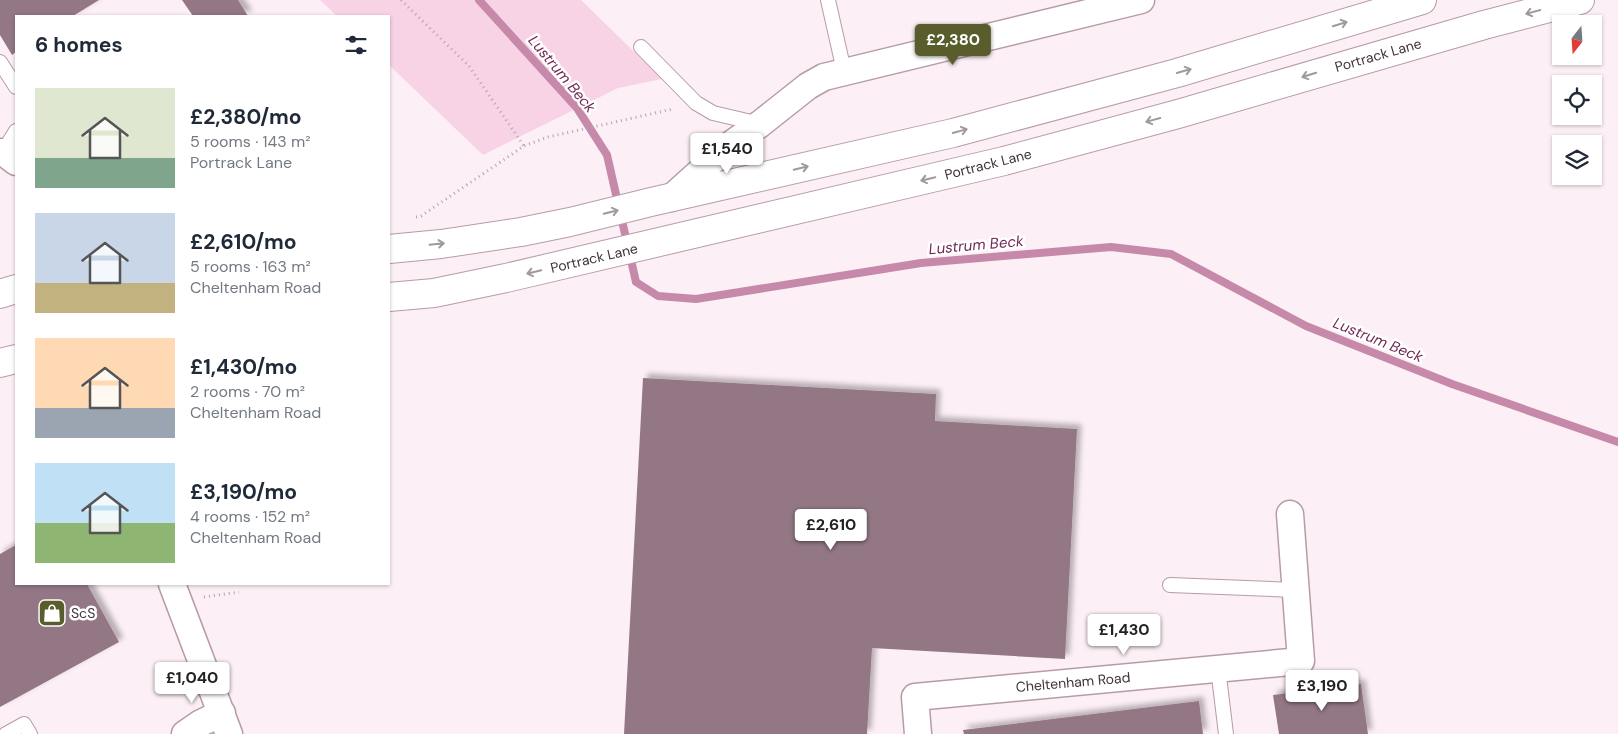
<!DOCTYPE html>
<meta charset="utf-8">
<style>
:root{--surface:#fff;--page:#f6f6f7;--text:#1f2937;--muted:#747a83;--accent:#595d2b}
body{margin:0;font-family:"DM Sans",sans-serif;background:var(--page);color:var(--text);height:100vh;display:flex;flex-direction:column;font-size:19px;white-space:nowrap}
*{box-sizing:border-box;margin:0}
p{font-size:16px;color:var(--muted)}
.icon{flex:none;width:28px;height:28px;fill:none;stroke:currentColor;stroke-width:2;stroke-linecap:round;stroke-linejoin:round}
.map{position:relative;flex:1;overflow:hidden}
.drawer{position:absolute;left:15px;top:15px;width:375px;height:570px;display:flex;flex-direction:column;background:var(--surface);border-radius:0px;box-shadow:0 1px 4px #0004}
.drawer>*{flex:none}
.needle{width:32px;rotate:197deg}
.buttons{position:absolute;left:1552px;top:15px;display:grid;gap:10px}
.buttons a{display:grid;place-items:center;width:50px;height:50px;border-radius:0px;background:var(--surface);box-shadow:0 1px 4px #0004;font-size:25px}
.price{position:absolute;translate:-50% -42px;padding:0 11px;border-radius:5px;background:#fff;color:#222;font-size:16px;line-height:32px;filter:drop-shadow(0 1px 2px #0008)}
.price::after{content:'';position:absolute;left:50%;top:30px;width:15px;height:11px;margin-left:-8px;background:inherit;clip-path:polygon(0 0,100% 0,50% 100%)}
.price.current{background:var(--accent);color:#fff}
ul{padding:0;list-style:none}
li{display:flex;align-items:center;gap:15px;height:125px;padding:0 20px}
li span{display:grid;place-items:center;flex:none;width:140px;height:100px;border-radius:0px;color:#555}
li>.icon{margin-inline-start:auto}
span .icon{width:60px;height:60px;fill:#fffc;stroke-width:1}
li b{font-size:21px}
h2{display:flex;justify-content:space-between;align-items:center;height:60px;padding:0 20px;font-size:21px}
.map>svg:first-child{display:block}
.green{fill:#f8d3e5}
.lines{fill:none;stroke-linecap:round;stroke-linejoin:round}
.stream{stroke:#c689a9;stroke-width:8}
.building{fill:#937785;filter:url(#shadow)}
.lane-casing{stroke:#b89ba9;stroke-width:16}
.street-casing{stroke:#b89ba9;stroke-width:29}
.primary-casing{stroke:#b89ba9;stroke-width:30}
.path{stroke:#b1a4aa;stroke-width:3;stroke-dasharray:1 4;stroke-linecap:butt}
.lane{stroke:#fff;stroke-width:14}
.street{stroke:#fff;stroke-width:26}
.primary{stroke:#fff;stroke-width:28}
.oneway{stroke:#a09a9c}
.labels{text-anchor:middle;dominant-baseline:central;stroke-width:5;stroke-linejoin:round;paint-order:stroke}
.street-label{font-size:14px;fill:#40343a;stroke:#fff}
.poi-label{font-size:14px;fill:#40343a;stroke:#fff;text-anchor:start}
.water-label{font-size:15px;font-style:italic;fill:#712853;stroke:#fff}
</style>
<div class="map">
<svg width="1618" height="734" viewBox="0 0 1618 734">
<defs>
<filter id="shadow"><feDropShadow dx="4.5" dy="-4.5" stdDeviation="2.5" flood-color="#0004"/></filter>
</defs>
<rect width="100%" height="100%" fill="#fceff5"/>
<!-- green -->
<path class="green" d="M320,0H581L662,79L618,88L483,155L389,65V16H337Z"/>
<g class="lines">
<!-- stream -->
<path class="stream" d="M479,0L577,108L607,155L636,282L658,296L696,299L921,263L1111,247L1171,254L1306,326L1452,384L1618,442"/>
</g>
<!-- building -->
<path class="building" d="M0,0H99L73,16H16V52L12,55L0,35Z
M182,0H238L248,16H193Z
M643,378L936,394L935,421L1077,429L1065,659L872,648L867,734H624Z
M16,545V584H87L119,642L0,707V554Z
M1361,684L1368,734H1279L1273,695Z
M1199,701L1203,734H964L963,730Z"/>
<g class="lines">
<!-- lane casing -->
<g class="lane-casing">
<path id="lane" d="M828,0L844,71
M641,47L696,103L713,113L760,124
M0,62L16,87
M3,152L16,131
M1170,585L1295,590
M1218,668L1226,734
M6,734L24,724L30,734"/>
</g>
<!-- street casing -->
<g class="street-casing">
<path id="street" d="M0,152H3L16,162
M671,198L730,145L760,124L808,86L824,77L1141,0
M172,584L229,734
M185,734L201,723L222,713
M918,734L915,697L1301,661L1290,514"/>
</g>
<!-- primary casing -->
<g class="primary-casing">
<path id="primary" d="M389,249L441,244L521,232L570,222L651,202L953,133L1177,73L1422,0
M0,294L16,289
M389,297L434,293L506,278L1004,161L1178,114L1484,25L1580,0
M0,363L16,359"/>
</g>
<!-- path -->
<path class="path" d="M401,0L469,66L524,146
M416,217L421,216L524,146L548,137L673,109
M204,597L239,592"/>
<!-- lane -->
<use href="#lane" class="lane"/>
<!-- street -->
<use href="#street" class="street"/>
<!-- primary -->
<use href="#primary" class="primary"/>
</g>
<!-- one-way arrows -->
<defs><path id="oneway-shaft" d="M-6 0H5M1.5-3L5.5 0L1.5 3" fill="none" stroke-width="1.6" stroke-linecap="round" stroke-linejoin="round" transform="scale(1.25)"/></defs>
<g class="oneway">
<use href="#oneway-shaft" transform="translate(1533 12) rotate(165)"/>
<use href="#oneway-shaft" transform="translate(1340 24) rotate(-17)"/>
<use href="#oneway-shaft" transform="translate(1184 71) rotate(-16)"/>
<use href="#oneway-shaft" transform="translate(1309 75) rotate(163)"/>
<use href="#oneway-shaft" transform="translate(1153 120) rotate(165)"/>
<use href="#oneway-shaft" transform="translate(960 131) rotate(-15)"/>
<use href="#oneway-shaft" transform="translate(801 168) rotate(-13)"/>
<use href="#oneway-shaft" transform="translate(928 179) rotate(167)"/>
<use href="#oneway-shaft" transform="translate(611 212) rotate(-14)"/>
<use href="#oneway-shaft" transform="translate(437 244) rotate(-6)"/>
<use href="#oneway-shaft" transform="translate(534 272) rotate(167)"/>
</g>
<!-- icons -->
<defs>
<g id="shop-square" transform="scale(1.4375)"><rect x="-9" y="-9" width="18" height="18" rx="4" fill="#595d2b" stroke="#fff"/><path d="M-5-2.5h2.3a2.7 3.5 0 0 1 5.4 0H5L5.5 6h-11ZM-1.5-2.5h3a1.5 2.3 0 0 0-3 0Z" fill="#fff"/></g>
</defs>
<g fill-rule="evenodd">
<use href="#shop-square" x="52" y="613"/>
</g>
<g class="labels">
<!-- street labels -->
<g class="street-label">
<text transform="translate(1378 55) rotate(-16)">Portrack Lane</text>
<text transform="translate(988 164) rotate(-14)">Portrack Lane</text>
<text transform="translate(594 258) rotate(-13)">Portrack Lane</text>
<text transform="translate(1073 682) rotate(-5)">Cheltenham Road</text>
</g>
<!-- poi labels -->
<g class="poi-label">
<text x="71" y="613">ScS</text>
</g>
<!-- water labels -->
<g class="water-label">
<text transform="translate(562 74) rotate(50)">Lustrum Beck</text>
<text transform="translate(976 245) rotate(-5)">Lustrum Beck</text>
<text transform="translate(1378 340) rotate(22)">Lustrum Beck</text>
</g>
</g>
</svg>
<div class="buttons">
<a><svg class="needle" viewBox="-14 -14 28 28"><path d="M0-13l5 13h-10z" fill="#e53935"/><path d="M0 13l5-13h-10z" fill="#747a83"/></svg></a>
<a><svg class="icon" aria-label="locate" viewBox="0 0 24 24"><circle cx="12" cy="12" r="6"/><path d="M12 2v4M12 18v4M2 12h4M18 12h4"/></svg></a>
<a><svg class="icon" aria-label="layers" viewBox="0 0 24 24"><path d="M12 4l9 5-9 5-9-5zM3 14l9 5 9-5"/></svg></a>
</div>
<b class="price current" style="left:953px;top:66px">£2,380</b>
<b class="price" style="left:727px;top:175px">£1,540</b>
<b class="price" style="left:831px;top:551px">£2,610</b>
<b class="price" style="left:1124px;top:656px">£1,430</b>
<b class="price" style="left:192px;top:704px">£1,040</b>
<b class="price" style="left:1322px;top:712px">£3,190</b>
<section class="drawer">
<h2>6 homes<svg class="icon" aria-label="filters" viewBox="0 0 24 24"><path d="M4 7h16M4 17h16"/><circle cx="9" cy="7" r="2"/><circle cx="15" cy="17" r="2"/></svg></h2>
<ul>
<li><span style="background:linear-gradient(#dfe7d0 70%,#7fa58c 0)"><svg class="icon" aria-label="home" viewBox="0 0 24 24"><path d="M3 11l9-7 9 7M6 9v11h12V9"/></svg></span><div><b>£2,380/mo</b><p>5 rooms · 143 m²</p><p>Portrack Lane</p></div></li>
<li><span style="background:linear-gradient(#c9d6e8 70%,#c2b280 0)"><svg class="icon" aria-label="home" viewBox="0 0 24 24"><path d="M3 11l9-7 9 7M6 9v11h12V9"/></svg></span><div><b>£2,610/mo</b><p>5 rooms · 163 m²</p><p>Cheltenham Road</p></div></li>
<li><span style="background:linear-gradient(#ffd9b3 70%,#9aa5b1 0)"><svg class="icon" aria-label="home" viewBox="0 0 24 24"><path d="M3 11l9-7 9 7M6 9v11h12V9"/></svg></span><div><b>£1,430/mo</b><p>2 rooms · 70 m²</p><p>Cheltenham Road</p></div></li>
<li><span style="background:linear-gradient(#bfe0f5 60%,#8fb573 0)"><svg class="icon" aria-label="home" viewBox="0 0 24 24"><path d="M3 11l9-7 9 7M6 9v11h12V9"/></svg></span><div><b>£3,190/mo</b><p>4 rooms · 152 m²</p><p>Cheltenham Road</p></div></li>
</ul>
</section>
</div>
